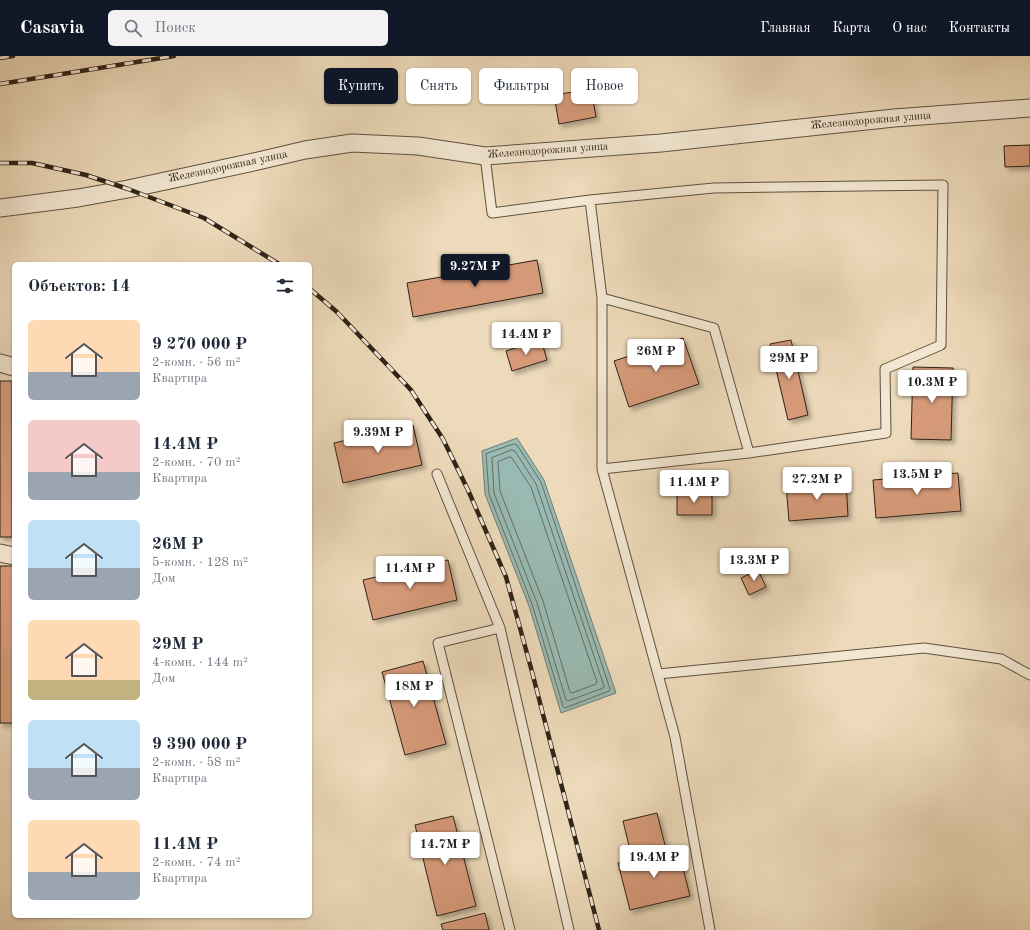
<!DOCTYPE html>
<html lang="ru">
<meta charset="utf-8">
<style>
:root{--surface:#fff;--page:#f2f2f3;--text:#1f2937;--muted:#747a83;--accent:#111827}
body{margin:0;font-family:"Old Standard TT",serif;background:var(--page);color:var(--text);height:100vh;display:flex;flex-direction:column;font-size:15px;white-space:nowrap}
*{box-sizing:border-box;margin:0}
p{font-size:13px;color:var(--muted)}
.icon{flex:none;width:22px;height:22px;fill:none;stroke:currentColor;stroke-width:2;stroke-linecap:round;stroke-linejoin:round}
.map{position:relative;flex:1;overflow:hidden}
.drawer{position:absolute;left:12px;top:206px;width:300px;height:656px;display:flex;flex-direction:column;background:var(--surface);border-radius:6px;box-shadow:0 1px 3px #0004}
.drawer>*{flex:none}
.banner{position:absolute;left:324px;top:12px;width:380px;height:36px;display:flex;gap:8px}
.price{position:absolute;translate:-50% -34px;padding:0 9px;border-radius:4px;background:#fff;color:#222;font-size:13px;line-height:26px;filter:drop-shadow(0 1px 2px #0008)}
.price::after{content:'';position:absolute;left:50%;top:24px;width:12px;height:9px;margin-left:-6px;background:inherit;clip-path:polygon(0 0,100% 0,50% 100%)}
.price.on{background:var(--accent);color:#fff}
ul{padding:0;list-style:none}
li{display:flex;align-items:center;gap:12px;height:100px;padding:0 16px}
li span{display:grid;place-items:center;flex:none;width:112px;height:80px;border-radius:6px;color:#555}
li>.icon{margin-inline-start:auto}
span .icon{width:48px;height:48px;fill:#fffc;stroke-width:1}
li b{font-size:17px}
h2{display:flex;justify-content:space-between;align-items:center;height:48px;padding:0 16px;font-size:17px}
.chip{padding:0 14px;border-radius:6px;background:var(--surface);box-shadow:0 1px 3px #0004;font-size:14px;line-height:36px}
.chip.on{background:var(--accent);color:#fff}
header{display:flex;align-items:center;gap:24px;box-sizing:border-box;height:56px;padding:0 20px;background:var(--accent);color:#fff}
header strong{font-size:19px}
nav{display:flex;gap:22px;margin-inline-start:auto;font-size:14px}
.search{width:280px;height:36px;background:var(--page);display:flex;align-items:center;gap:10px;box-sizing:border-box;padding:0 14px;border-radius:6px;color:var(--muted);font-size:15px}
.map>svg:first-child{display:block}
.water{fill:#99bab2;stroke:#6f7e74}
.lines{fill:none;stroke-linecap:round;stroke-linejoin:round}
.shore{stroke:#646e65;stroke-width:1}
.building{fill:#d69a79;stroke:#2f2318;filter:url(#shadow)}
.lane-casing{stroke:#5e5140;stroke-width:11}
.street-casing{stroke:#5e5140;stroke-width:19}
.lane{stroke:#f3e7d2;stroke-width:9}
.street{stroke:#f3e7d2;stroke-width:17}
.rail-casing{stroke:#2f2318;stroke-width:4.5}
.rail{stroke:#f3e7d2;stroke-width:3;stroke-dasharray:9;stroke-linecap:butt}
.labels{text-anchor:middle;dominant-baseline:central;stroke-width:3;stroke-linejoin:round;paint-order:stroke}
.street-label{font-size:11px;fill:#2f2318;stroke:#f3e7d2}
</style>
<header>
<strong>Casavia</strong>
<div class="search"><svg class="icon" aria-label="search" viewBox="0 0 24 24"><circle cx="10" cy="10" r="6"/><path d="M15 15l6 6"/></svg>Поиск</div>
<nav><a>Главная</a><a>Карта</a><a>О нас</a><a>Контакты</a></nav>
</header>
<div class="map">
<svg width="1030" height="874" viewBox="0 0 1030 874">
<defs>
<filter id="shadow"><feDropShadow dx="3.5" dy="3.5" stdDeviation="2" flood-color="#0004"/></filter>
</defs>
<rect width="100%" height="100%" fill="#eddaba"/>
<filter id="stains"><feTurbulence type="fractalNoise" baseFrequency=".005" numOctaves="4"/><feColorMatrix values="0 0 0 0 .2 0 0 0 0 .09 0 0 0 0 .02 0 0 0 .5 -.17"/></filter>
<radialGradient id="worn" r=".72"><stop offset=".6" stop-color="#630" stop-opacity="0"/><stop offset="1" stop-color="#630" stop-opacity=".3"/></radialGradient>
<!-- water -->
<path class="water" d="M517,382L544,424L616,637L561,657L529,550L485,438L482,395Z"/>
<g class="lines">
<!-- shore -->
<path class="shore" d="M514,388L517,389L541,426L610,633L609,635L565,652L563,650L532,548L489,438L486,398Z
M512,394L515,395L536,428L604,630L603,632L568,645L566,644L537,547L494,437L492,402Z
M510,401L512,402L531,431L597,626L596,628L572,637L570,636L543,545L500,435L498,406Z"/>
</g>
<!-- building -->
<path class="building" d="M591,33L596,61L559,68L554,39Z
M1030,89V110L1005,111L1004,90Z
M537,204L543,237L413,261L407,227Z
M683,282L699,328L629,351L614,305Z
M541,284L547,304L512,315L506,295Z
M791,284L808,359L788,364L770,288Z
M913,311L953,312L951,384L911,383Z
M0,325H12V481H0Z
M413,369L422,409L343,427L334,387Z
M958,417L961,455L876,462L873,424Z
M846,425L848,460L789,465L786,429Z
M677,437H712V459H677Z
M448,504L457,544L373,564L363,524Z
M0,510H14V667H0Z
M758,514L766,531L749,539L741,522Z
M423,605L446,688L405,699L382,616Z
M657,757L666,793L632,802L623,765Z
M453,760L476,850L437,860L415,769Z
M678,792L690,840L630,854L618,807Z
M485,857L489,874H443L441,868Z"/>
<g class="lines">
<!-- lane casing -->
<g class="lane-casing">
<path id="lane" d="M485,100L492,157L590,144L714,132L943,129L941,289L885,313L886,377L749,397L714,272L602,242L590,144
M602,242V413L675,681L710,874
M602,413L749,397
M437,418L500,572L569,874
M500,572L438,587L510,874
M658,618L924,592L1001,603L1030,619"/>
</g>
<!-- street casing -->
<g class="street-casing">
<path id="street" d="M0,152L78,142L128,133L258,105L305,94L352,87L418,90L485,100L661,87L894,62L1030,52
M0,307L14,311
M0,497L14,500"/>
</g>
<!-- lane -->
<use href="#lane" class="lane"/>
<!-- street -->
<use href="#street" class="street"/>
<!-- rail casing -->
<g class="rail-casing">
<path id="rail" d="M0,2L13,0
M0,28L174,0
M0,107H32L86,119L128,133L204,162L279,208
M310,233L337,256L411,334L443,383L468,434L506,521L531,612L599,874"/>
</g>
<!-- rail -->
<use href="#rail" class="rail"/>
</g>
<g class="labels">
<!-- street labels -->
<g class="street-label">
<text transform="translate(871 65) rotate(-5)">Железнодорожная улица</text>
<text transform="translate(548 95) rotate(-4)">Железнодорожная улица</text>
<text transform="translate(228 111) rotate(-12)">Железнодорожная улица</text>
</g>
</g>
<rect width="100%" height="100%" filter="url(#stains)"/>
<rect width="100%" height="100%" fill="url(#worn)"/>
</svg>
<b class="price on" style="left:475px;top:232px">9.27M ₽</b>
<b class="price" style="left:526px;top:300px">14.4M ₽</b>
<b class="price" style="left:656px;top:317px">26M ₽</b>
<b class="price" style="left:789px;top:324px">29M ₽</b>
<b class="price" style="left:932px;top:348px">10.3M ₽</b>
<b class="price" style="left:378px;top:398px">9.39M ₽</b>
<b class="price" style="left:917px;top:440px">13.5M ₽</b>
<b class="price" style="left:817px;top:445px">27.2M ₽</b>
<b class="price" style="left:694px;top:448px">11.4M ₽</b>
<b class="price" style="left:754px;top:526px">13.3M ₽</b>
<b class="price" style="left:410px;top:534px">11.4M ₽</b>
<b class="price" style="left:414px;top:652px">18M ₽</b>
<b class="price" style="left:445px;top:810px">14.7M ₽</b>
<b class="price" style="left:654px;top:823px">19.4M ₽</b>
<div class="banner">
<a class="chip on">Купить</a>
<a class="chip">Снять</a>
<a class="chip">Фильтры</a>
<a class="chip">Новое</a>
</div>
<section class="drawer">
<h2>Объектов: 14<svg class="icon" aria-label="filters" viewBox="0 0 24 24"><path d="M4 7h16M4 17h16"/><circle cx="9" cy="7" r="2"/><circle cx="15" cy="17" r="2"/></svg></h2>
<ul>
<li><span style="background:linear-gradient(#ffd9b3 65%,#9aa5b1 0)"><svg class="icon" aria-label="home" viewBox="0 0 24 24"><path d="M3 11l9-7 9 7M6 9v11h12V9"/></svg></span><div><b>9 270 000 ₽</b><p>2-комн. · 56 m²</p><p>Квартира</p></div></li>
<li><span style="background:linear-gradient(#f6c9c9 65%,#9aa5b1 0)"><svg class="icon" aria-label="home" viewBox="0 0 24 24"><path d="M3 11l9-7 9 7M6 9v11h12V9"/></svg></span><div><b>14.4M ₽</b><p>2-комн. · 70 m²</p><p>Квартира</p></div></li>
<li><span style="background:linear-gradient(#bfe0f5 60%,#9aa5b1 0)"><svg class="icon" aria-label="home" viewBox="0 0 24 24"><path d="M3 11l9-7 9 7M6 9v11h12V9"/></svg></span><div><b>26M ₽</b><p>5-комн. · 128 m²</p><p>Дом</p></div></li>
<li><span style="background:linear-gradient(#ffd9b3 75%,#c2b280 0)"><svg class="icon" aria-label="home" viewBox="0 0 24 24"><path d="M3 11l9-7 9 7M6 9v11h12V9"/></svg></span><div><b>29M ₽</b><p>4-комн. · 144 m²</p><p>Дом</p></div></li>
<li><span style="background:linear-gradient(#bfe0f5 60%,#9aa5b1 0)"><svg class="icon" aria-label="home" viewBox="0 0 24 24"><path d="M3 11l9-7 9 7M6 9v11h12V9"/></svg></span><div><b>9 390 000 ₽</b><p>2-комн. · 58 m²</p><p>Квартира</p></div></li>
<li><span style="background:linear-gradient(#ffd9b3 65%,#9aa5b1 0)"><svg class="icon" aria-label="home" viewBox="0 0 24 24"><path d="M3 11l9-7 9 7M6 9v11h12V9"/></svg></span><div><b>11.4M ₽</b><p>2-комн. · 74 m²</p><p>Квартира</p></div></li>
</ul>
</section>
</div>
